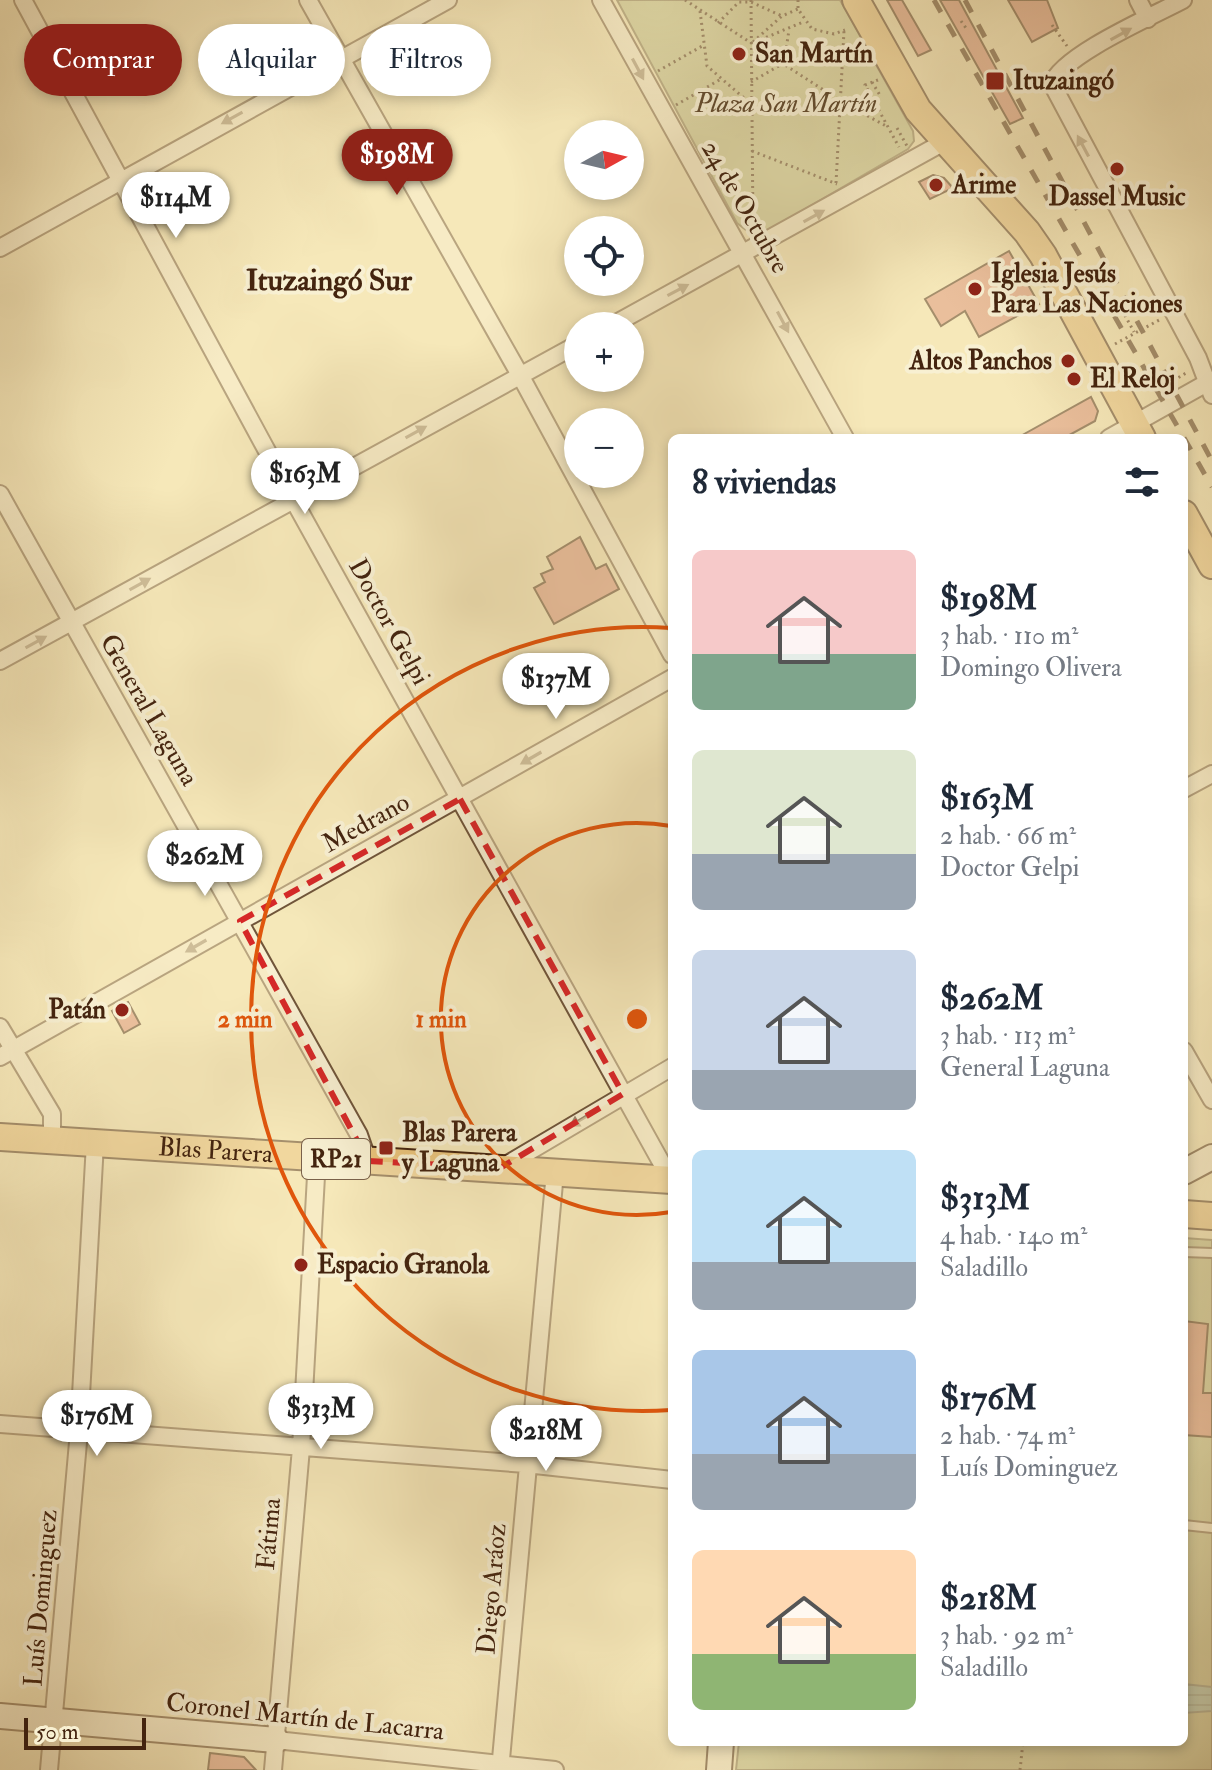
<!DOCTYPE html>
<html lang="es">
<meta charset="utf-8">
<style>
:root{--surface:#fff;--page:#f2f2f3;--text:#1f2937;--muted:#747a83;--accent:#8f2418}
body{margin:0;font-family:"IM FELL Double Pica",serif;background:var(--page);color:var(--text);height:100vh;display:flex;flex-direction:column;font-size:30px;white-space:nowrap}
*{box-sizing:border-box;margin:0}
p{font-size:26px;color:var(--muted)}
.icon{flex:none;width:44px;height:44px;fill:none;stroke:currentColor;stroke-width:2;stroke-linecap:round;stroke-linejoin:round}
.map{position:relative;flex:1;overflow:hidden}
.panel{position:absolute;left:668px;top:434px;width:520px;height:1312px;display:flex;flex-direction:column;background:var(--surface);border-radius:12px;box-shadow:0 4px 12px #0003}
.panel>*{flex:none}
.guide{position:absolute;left:24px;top:24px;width:524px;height:72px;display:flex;gap:16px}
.needle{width:52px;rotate:82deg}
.tools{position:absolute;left:564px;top:120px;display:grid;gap:16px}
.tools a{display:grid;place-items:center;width:80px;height:80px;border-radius:50%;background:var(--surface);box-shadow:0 4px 12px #0003;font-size:40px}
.scale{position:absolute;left:24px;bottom:20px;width:122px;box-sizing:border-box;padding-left:8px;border:4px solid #44240f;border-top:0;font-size:22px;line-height:28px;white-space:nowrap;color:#44240f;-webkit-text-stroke:6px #f8f0d2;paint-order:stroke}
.price{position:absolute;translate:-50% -68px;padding:0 18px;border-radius:28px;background:#fff;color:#222;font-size:26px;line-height:52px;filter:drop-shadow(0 2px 4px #0008)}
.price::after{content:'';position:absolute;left:50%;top:48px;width:24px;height:18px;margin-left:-12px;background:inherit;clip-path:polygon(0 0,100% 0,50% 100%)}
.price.selected{background:var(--accent);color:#fff}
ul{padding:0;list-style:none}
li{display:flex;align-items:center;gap:24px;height:200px;padding:0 24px}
li span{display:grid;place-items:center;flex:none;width:224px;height:160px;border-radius:12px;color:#555}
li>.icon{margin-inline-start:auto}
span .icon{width:96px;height:96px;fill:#fffc;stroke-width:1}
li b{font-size:34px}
h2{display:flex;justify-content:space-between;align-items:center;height:96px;padding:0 24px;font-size:34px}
.tag{padding:0 28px;border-radius:36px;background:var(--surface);box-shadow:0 4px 12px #0003;font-size:28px;line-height:72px}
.tag.selected{background:var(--accent);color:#fff}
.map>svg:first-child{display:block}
.green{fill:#c0c48c;stroke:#82744e;stroke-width:2}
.water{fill:url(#water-rules);stroke:#798271;stroke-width:2}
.building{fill:#db8e78;stroke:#44240f;stroke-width:2}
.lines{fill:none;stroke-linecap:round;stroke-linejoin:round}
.lane-casing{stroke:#70553a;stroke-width:12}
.street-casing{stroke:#70553a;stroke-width:20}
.secondary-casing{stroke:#44240f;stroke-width:28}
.primary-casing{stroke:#44240f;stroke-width:30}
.path{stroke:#44240f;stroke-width:3;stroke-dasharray:2 4;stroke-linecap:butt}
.lane{stroke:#f8f0d2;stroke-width:8}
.street{stroke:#f8f0d2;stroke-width:16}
.secondary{stroke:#f8f0d2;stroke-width:24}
.primary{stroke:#eac47c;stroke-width:26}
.rail{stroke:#44240f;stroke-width:5;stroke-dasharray:14 14;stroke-linecap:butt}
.oneway{fill:#9e8a70}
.marked{fill:none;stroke:#d62828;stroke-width:6;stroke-dasharray:16 10;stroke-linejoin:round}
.ring{fill:none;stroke:#e0560c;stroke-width:4}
.poi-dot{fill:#8f2418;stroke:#f8f0d2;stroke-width:3}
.labels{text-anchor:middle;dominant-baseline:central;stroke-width:8;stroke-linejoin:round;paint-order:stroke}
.shield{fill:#f8f0d2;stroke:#7a614a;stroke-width:2}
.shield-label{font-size:24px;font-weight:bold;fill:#44240f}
.poi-label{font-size:26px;font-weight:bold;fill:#44240f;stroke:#f8f0d2;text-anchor:start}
.park-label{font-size:26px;font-style:italic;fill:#634c2e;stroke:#f8f0d2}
.street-label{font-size:26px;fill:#44240f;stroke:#f8f0d2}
.quarter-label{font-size:30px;font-weight:bold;fill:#44240f;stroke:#f8f0d2}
.centre{fill:#e0560c;stroke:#f8f0d2;stroke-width:4}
.ring-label{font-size:24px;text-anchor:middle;font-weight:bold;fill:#e0560c;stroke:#f8f0d2;stroke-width:8;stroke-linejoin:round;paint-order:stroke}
</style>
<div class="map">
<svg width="1212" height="1770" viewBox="0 0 1212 1770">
<defs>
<pattern id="water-rules" width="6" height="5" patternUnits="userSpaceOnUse" patternTransform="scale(2)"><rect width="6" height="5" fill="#9cc0b2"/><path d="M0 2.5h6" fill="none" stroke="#819c8f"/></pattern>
</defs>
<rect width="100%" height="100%" fill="#f5e8b9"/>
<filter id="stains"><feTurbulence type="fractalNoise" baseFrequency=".0025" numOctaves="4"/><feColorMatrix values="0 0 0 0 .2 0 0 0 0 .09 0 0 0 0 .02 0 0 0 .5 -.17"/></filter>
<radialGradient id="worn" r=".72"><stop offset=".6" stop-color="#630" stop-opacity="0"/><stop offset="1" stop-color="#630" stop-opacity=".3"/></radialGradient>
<!-- green -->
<path class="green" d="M617,0H840L913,131L914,141L908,149L769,230L751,234L737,223Z
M1184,1238L1212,1240V1770H736L739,1742H1184Z"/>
<!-- water -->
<path class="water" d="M1184,1684L1212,1687V1711L1184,1713Z"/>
<!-- building -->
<path class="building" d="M887,0H902L931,50L918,56Z
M940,0H959L1023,118L1010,124Z
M1008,0H1047L1058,28L1032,42Z
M933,175L944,178L953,188L930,199L919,182Z
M1009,251L1039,304L979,337L965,311L941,326L925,299Z
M1091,397L1098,411L1095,421L1064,438H1017Z
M580,537L596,569L606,564L619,589L554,624L534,588L545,582L541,574L553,569L547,557Z
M128,1002L140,1024L124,1033L112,1011Z
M1184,1321L1208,1324L1203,1393H1212V1437L1184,1435Z
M210,1753L244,1757L256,1770H208Z"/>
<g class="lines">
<!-- lane casing -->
<g class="lane-casing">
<path id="lane" d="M1184,1252L1212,1253
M1184,1525L1212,1528"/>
</g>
<!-- street casing -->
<g class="street-casing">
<path id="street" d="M23,0L293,499L671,1180
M308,0L520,375L672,655
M601,0L845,438
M1138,0L1148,19
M1183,0C1155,15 1062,55 1052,84L1198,358L1212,395
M0,248L448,0
M611,326L944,142
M1109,438L1212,380
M0,494L359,1135L368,1161
M0,661L578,344
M1184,789L1212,774
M0,1027L52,1114V1141
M1184,1051L1212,1100
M0,1057L672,678
M501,1168L672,1067
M0,1424L526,1464L672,1480
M276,1740L555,1770
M49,1770L79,1431L95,1143
M273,1770L301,1448L317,1158
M500,1770L555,1172"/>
</g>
<!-- secondary casing -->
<g class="secondary-casing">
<path id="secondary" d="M1184,1172L1212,1157
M0,1716L276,1740
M719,1770L721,1742"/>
</g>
<!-- primary casing -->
<g class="primary-casing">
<g id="primary">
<path d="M856,0L918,110L1027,232L1043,255L1142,438"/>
<path d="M1184,514L1212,565"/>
<path id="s1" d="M0,1137L672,1180"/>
<path d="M1184,1214L1212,1216"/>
</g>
</g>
<!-- path -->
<path class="path" d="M685,0L842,102L888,127
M751,0L753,229
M798,0V9L812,29L834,34L845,30
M700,11L707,66L752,105
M961,21L966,28
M718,23L739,2H751L782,16
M1052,25L1067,46
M753,42L782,16L798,9
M755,42L803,22
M658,71L704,45
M878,80L865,85L899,147
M751,82L784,63L789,30
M872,82L881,97
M844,101L872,96
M676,105L721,79
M897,128L907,146
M752,151L837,184
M836,183L844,31
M1122,310L1134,332
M1115,344L1161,319
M1158,390L1186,373
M1020,1770L1023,1742"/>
<!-- lane -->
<use href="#lane" class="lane"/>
<!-- street -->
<use href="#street" class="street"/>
<!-- secondary -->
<use href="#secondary" class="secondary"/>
<!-- primary -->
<use href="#primary" class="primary"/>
<!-- rail -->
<path class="rail" d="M934,0L1212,487
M965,0L1212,461"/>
</g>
<!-- one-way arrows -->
<defs><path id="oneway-solid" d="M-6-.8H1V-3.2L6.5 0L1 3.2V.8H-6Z" transform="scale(2)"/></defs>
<g class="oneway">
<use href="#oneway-solid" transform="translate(1121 34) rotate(-29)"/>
<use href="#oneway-solid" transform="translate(638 69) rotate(62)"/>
<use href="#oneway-solid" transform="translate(232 118) rotate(151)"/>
<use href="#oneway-solid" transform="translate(1083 146) rotate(-118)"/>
<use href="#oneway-solid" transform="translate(814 216) rotate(-29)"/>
<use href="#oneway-solid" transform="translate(678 290) rotate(-28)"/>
<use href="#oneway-solid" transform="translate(783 322) rotate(62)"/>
<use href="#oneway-solid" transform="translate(416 432) rotate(-29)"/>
<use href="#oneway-solid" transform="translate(140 584) rotate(-29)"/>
<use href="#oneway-solid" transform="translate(36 642) rotate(-29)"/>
<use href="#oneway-solid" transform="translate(531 758) rotate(150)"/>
<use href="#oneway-solid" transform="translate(196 946) rotate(150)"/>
<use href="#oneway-solid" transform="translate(580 1120) rotate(149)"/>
</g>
<!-- marked area -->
<path d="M0 0H1212V1770H0ZM460,799L623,1094L500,1168L368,1161L240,921Z" fill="#f5e8b9" fill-opacity=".55" fill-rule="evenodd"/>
<path class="marked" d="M460,799L623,1094L500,1168L368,1161L240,921Z"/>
<!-- distance rings -->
<g class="ring">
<path d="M671 1212A196 196 0 1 1 671 826"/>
<path d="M671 1410A392 392 0 1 1 671 628"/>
</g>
<!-- markers -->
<g class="poi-dot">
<circle cx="739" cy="54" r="8"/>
<rect x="985" y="71" width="20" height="20" rx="4"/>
<circle cx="1117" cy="169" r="8"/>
<circle cx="936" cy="185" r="8"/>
<circle cx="975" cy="289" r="8"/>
<circle cx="1068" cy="361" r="8"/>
<circle cx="1074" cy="379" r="8"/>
<circle cx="122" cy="1010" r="8"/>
<rect x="378" y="1140" width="16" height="16" rx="4"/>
<circle cx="301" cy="1265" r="8"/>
</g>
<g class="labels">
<!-- shield labels -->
<rect class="shield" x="302" y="1139" width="68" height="40" rx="6"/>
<g class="shield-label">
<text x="336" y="1159">RP21</text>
</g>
<!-- poi labels -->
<g class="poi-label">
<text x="755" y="54">San Martín</text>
<text x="1013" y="81">Ituzaingó</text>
<text x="952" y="185">Arime</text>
<text x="1117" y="197" text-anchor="middle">Dassel Music</text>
<text x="991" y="274">Iglesia Jesús<tspan x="991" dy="30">Para Las Naciones</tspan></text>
<text x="1052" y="361" text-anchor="end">Altos Panchos</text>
<text x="1090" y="379">El Reloj</text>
<text x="106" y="1010" text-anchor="end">Patán</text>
<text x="402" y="1133">Blas Parera<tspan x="402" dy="30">y Laguna</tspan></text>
<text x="317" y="1265">Espacio Granola</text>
</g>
<!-- park labels -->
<g class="park-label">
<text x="786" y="104">Plaza San Martín</text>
</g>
<!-- street labels -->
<g class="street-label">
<text transform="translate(745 207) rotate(60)">24 de Octubre</text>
<text transform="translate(389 622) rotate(61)">Doctor Gelpi</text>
<text transform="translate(149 710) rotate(60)">General Laguna</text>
<text transform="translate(366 823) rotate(-29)">Medrano</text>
<text stroke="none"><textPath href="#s1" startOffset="216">Blas Parera</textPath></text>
<text transform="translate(269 1534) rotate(-85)">Fátima</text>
<text transform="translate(492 1589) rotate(-85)">Diego Aráoz</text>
<text transform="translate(41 1598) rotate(-85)">Luís Dominguez</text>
<text transform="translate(305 1717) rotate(6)">Coronel Martín de Lacarra</text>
</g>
<!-- quarter labels -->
<g class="quarter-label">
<text x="329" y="280">Ituzaingó Sur</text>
</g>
</g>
<circle cx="637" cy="1019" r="12" class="centre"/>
<g class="ring-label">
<text x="245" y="1027">2 min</text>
<text x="441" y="1027">1 min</text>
</g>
<rect width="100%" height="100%" filter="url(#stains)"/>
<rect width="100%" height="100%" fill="url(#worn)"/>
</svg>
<div class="tools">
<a><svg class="needle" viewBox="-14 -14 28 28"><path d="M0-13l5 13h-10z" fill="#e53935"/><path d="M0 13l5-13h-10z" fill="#747a83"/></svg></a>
<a><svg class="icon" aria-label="locate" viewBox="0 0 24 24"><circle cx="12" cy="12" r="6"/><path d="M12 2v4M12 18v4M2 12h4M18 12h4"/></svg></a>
<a>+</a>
<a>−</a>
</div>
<div class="scale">50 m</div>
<b class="price selected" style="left:397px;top:197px">$198M</b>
<b class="price" style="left:176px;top:240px">$114M</b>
<b class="price" style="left:305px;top:516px">$163M</b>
<b class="price" style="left:556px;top:721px">$137M</b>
<b class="price" style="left:205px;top:898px">$262M</b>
<b class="price" style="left:321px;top:1451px">$313M</b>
<b class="price" style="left:97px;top:1458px">$176M</b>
<b class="price" style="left:546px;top:1473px">$218M</b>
<div class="guide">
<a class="tag selected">Comprar</a>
<a class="tag">Alquilar</a>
<a class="tag">Filtros</a>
</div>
<section class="panel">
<h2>8 viviendas<svg class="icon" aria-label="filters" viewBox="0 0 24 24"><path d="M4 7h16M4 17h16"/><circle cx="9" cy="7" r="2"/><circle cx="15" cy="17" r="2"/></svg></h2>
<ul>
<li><span style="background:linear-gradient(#f6c9c9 65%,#7fa58c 0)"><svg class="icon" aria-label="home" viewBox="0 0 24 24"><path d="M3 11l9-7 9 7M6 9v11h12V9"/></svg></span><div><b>$198M</b><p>3 hab. · 110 m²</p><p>Domingo Olivera</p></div></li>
<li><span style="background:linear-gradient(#dfe7d0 65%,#9aa5b1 0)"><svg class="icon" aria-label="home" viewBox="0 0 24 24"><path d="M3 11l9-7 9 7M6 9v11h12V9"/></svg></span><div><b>$163M</b><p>2 hab. · 66 m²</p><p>Doctor Gelpi</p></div></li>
<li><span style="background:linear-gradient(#c9d6e8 75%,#9aa5b1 0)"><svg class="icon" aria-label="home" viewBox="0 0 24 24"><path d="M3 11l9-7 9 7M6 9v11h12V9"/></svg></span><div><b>$262M</b><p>3 hab. · 113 m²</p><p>General Laguna</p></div></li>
<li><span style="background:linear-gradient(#bfe0f5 70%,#9aa5b1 0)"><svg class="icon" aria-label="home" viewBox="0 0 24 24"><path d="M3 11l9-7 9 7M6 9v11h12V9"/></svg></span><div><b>$313M</b><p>4 hab. · 140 m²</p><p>Saladillo</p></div></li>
<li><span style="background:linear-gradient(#a9c7e8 65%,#9aa5b1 0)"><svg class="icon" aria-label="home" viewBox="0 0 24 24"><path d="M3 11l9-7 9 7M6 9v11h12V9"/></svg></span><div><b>$176M</b><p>2 hab. · 74 m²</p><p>Luís Dominguez</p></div></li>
<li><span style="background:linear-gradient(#ffd9b3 65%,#8fb573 0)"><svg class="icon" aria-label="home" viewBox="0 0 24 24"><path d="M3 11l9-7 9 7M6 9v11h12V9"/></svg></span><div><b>$218M</b><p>3 hab. · 92 m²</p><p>Saladillo</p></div></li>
</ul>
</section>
</div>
